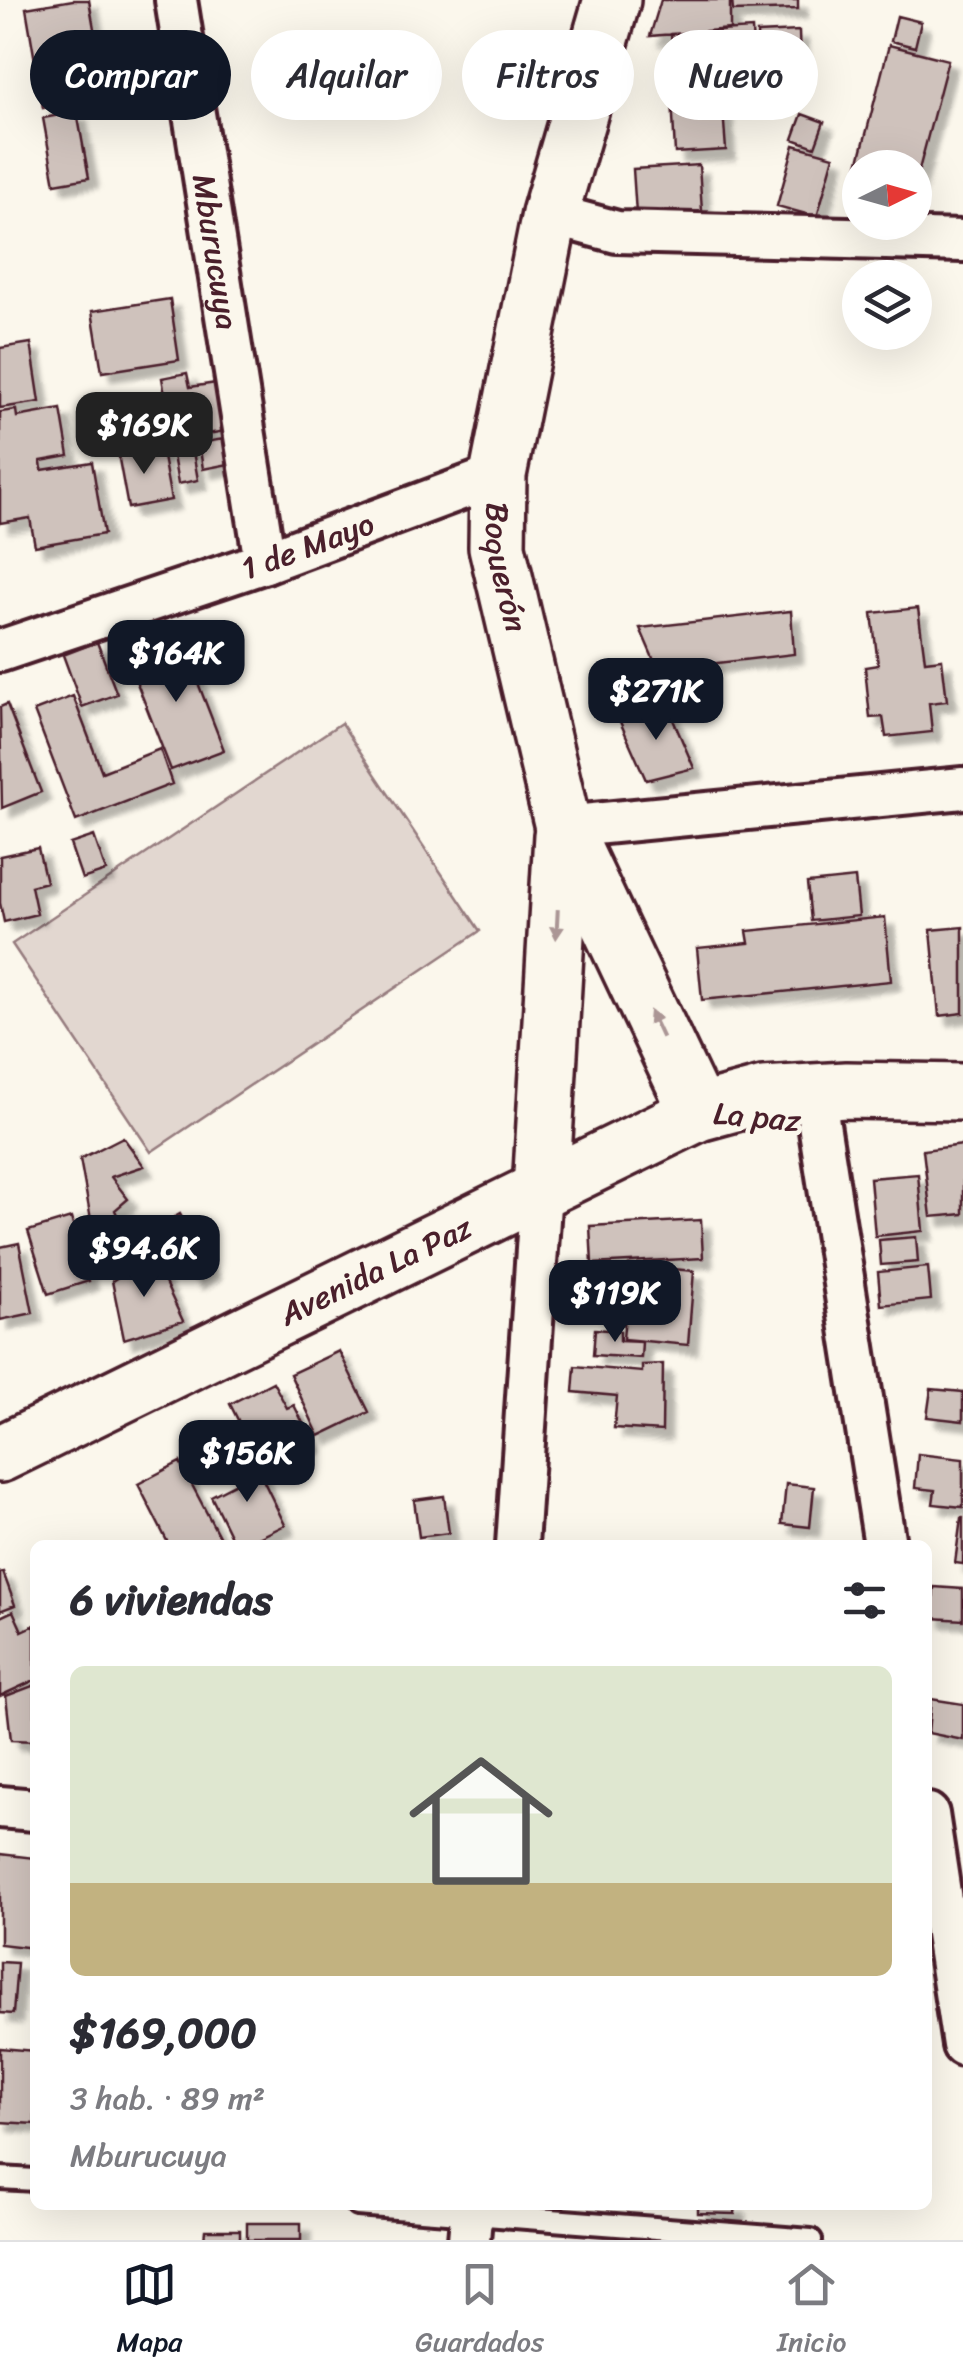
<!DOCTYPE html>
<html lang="es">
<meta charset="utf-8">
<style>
:root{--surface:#fff;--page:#f7f7f7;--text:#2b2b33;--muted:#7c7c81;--line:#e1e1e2;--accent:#111827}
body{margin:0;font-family:Sriracha,sans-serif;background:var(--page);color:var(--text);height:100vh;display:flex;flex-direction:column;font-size:38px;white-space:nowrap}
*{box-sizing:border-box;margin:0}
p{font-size:32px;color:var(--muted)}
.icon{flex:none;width:55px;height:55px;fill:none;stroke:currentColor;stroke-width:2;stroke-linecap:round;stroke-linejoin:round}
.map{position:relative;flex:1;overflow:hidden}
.details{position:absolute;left:30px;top:1540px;width:902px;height:670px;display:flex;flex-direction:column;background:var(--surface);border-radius:15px;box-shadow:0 10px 40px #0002}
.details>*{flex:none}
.guide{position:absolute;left:30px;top:30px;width:905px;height:90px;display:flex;gap:20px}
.needle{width:65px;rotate:85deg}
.controls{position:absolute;left:842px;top:150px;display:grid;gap:20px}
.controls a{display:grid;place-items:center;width:90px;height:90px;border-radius:50%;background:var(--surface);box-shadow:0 10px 40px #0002;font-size:50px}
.price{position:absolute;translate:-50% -85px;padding:0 22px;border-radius:20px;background:var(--accent);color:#fff;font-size:32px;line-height:65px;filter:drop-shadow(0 2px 5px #0008)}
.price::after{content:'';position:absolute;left:50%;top:60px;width:30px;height:22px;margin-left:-15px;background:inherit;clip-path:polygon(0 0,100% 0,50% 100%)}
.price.active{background:#222;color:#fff}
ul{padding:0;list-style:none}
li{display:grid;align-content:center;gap:20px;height:530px;padding:0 40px}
li span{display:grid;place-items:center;height:310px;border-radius:15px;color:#555}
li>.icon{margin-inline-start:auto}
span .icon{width:180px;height:180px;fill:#fffc;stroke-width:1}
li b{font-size:42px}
h2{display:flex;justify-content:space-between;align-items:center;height:120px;padding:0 40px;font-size:42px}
.tag{padding:0 35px;border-radius:45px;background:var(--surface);box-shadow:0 10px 40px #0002;font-size:35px;line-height:90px}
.tag.active{background:var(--accent);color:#fff}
.menu{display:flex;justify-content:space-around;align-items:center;height:140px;border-top:2px solid var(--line);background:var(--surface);font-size:28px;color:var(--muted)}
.menu a{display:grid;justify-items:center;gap:5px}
.menu .active{color:var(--accent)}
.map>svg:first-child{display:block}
.green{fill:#e2d7d0;stroke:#967b7e;stroke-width:2.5}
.building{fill:#cfc2bc;stroke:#4a1f2b;stroke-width:2.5;filter:url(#shadow)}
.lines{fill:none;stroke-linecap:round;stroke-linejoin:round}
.lane-casing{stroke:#4a1f2b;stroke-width:28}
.street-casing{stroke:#4a1f2b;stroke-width:48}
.secondary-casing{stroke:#4a1f2b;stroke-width:62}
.lane{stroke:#fbf7ec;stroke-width:20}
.street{stroke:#fbf7ec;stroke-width:40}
.secondary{stroke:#fbf7ec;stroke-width:55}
.oneway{fill:#ab9695}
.labels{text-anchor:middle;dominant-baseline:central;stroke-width:9;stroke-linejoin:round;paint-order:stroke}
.street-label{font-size:32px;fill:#4a1f2b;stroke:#fbf7ec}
</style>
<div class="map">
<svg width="963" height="2240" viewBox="0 0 963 2240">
<defs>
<filter id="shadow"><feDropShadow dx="9" dy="9" stdDeviation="2.5" flood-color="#0004"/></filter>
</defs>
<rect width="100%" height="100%" fill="#fbf7ec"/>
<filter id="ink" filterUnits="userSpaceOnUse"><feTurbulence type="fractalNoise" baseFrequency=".01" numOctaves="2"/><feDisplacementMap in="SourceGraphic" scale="20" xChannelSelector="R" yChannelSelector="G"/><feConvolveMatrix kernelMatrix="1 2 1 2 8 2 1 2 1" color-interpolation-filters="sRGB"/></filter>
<g filter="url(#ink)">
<!-- green -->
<path class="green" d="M341,723L480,931L151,1152L12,944Z"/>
<!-- building -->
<path class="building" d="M73,0H89L106,97L43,108L26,8Z
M661,0H730V29L650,36Z
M732,0H798V9L733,11Z
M897,16L921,22L915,47L891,41Z
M752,29L754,67L698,70V60L673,61L671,34Z
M799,31L800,63L758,66L757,33Z
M889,45L948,60L915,185V168H860V170L857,169Z
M722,95L726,150L675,153L672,98Z
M77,112L89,178L55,184L43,118Z
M802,114L824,122L815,147L793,139Z
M794,145L834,156L817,217L777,206Z
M699,165L702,211L636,214L633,169Z
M170,299L179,360L102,372L92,311Z
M31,343L40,402L0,408V348Z
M187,373L190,387L216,383L225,431L173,440L162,378Z
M61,409L69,456L41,461L42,470L92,462L104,534L35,546L30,518L0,523V412L16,410L17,417Z
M230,438L234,463L203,469L199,443Z
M191,440L198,480L178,484L171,444Z
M161,446L171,500L128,508L118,454Z
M918,608L925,661L942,659L947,701L929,703L932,732L886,737L883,717L870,718L865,667L878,665L872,613Z
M791,611L794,654L658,670L640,628Z
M181,639L224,750L171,770L128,660Z
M97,642L117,694L82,707L63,655Z
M73,696L102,772L160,749L172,784L76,821L34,711Z
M7,704L41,792L2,808L0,707Z
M668,708L694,768L646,780L617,715Z
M94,836L106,871L82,879L70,844Z
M38,848L46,882L31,886L37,914L4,922L0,903V856Z
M855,878L859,916L811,921L807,883Z
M885,917L891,981L702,1000L697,948L749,943L747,931Z
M963,927V1013L939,1016L931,930Z
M123,1137L144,1166L111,1177L128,1199L115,1210L130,1244L98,1258L80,1159Z
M963,1145V1214L931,1217L923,1150Z
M918,1174L923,1231L875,1236L870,1178Z
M180,1214L212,1270L194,1280L175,1248L158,1259L144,1235Z
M71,1218L89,1281L48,1294L28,1231Z
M701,1220L703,1258L592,1264L590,1226Z
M916,1237L918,1262L881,1265L879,1240Z
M19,1243L33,1313L0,1320V1247Z
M152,1255L183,1321L124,1339L112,1281Z
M629,1265L694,1271L688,1345L623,1339Z
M928,1267L931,1300L881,1305L878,1272Z
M595,1329L620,1331V1341L642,1342L641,1358L593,1355Z
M339,1351L369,1412L319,1436L290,1374Z
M663,1364L662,1431L614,1428L617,1396L573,1392L575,1366L642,1372V1365Z
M273,1382L287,1408L294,1405L313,1443L262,1468L230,1404Z
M931,1389L963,1392V1421L927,1417Z
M918,1454L963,1459V1507L933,1504L935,1490L915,1488Z
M251,1455L285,1525L244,1545H235L211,1496L236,1483L228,1467Z
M180,1462L222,1542L217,1545H169L138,1484Z
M786,1484L814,1487L810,1527L782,1524Z
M444,1496L449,1533L419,1537L414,1500Z
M961,1518H963V1564L955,1563Z
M3,1572L15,1605L0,1611V1573Z
M934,1587L963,1589V1620L932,1618Z
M13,1611L22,1631L35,1625V1680L0,1696V1617Z
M35,1685V1741L11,1740L6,1696Z
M931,1699L963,1704V1740L928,1733Z
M0,1854L35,1858V1948L0,1944Z
M0,1962L17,1963L13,2014L0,2013Z
M0,2048L35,2051V2124L0,2122Z
M698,2205H736L735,2214L698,2213Z
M247,2223H301V2240H247Z
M205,2230H240V2240H204Z"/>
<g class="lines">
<!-- lane casing -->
<g class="lane-casing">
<path id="lane" d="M0,2178L35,2180
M357,2205L811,2240"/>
</g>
<!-- street casing -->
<g class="street-casing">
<g id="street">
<path id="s1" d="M176,0L265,562"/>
<path d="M550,214L617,232L963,241"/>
<path id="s2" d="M0,651L265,562L498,475"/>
<path d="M563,827L963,788"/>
<path d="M814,1092L885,1545"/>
<path d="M517,1545L541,1190"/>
<path d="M0,1807L35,1810"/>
<path d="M928,1814L963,2045"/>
<path d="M469,2240L472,2205"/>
</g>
</g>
<!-- secondary casing -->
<g class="secondary-casing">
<g id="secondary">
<path id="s3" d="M612,0L550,214L498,475L497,547L563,827L698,1113"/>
<path d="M541,1190L562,835"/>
<path id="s4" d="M0,1454L698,1113L764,1095L846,1090L963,1092"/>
</g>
</g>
<!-- lane -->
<use href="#lane" class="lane"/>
<!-- street -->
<use href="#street" class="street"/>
<!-- secondary -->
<use href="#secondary" class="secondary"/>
</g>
<!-- one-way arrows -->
<defs><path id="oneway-solid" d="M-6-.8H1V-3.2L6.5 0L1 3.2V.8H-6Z" transform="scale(2.5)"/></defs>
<g class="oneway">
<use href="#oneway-solid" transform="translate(557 924) rotate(93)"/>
<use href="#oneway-solid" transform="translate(656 1024) rotate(-115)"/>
</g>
</g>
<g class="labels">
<!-- street labels -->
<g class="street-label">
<text stroke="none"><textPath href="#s1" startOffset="255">Mburucuya</textPath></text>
<text stroke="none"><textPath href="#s2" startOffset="325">1 de Mayo</textPath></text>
<text stroke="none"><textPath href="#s3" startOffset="582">Boquerón</textPath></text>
<text transform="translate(757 1117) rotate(5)">La paz</text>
<text stroke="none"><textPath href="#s4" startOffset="418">Avenida La Paz</textPath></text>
</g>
</g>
</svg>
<div class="controls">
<a><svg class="needle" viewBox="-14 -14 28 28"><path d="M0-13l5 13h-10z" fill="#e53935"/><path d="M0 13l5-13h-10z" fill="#7c7c81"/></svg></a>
<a><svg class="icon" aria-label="layers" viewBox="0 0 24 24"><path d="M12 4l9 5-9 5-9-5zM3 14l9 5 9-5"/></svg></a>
</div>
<b class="price active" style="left:144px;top:477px">$169K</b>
<b class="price" style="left:176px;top:705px">$164K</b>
<b class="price" style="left:656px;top:743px">$271K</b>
<b class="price" style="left:144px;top:1300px">$94.6K</b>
<b class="price" style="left:615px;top:1345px">$119K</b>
<b class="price" style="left:247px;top:1505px">$156K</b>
<div class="guide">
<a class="tag active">Comprar</a>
<a class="tag">Alquilar</a>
<a class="tag">Filtros</a>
<a class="tag">Nuevo</a>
</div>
<section class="details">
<h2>6 viviendas<svg class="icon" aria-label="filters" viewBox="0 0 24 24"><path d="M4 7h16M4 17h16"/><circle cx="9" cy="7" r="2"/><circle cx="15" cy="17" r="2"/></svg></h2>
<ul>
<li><span style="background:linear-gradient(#dfe7d0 70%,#c2b280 0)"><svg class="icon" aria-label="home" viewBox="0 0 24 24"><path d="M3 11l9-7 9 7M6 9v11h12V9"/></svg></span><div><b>$169,000</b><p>3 hab. · 89 m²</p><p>Mburucuya</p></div></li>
</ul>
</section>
</div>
<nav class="menu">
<a class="active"><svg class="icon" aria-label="map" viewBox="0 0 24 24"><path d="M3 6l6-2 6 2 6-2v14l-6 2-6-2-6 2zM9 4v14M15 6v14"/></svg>Mapa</a>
<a><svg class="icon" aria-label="saved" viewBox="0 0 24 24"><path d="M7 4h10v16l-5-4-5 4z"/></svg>Guardados</a>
<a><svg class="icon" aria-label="home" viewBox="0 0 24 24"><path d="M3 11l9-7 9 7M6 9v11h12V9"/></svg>Inicio</a>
</nav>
